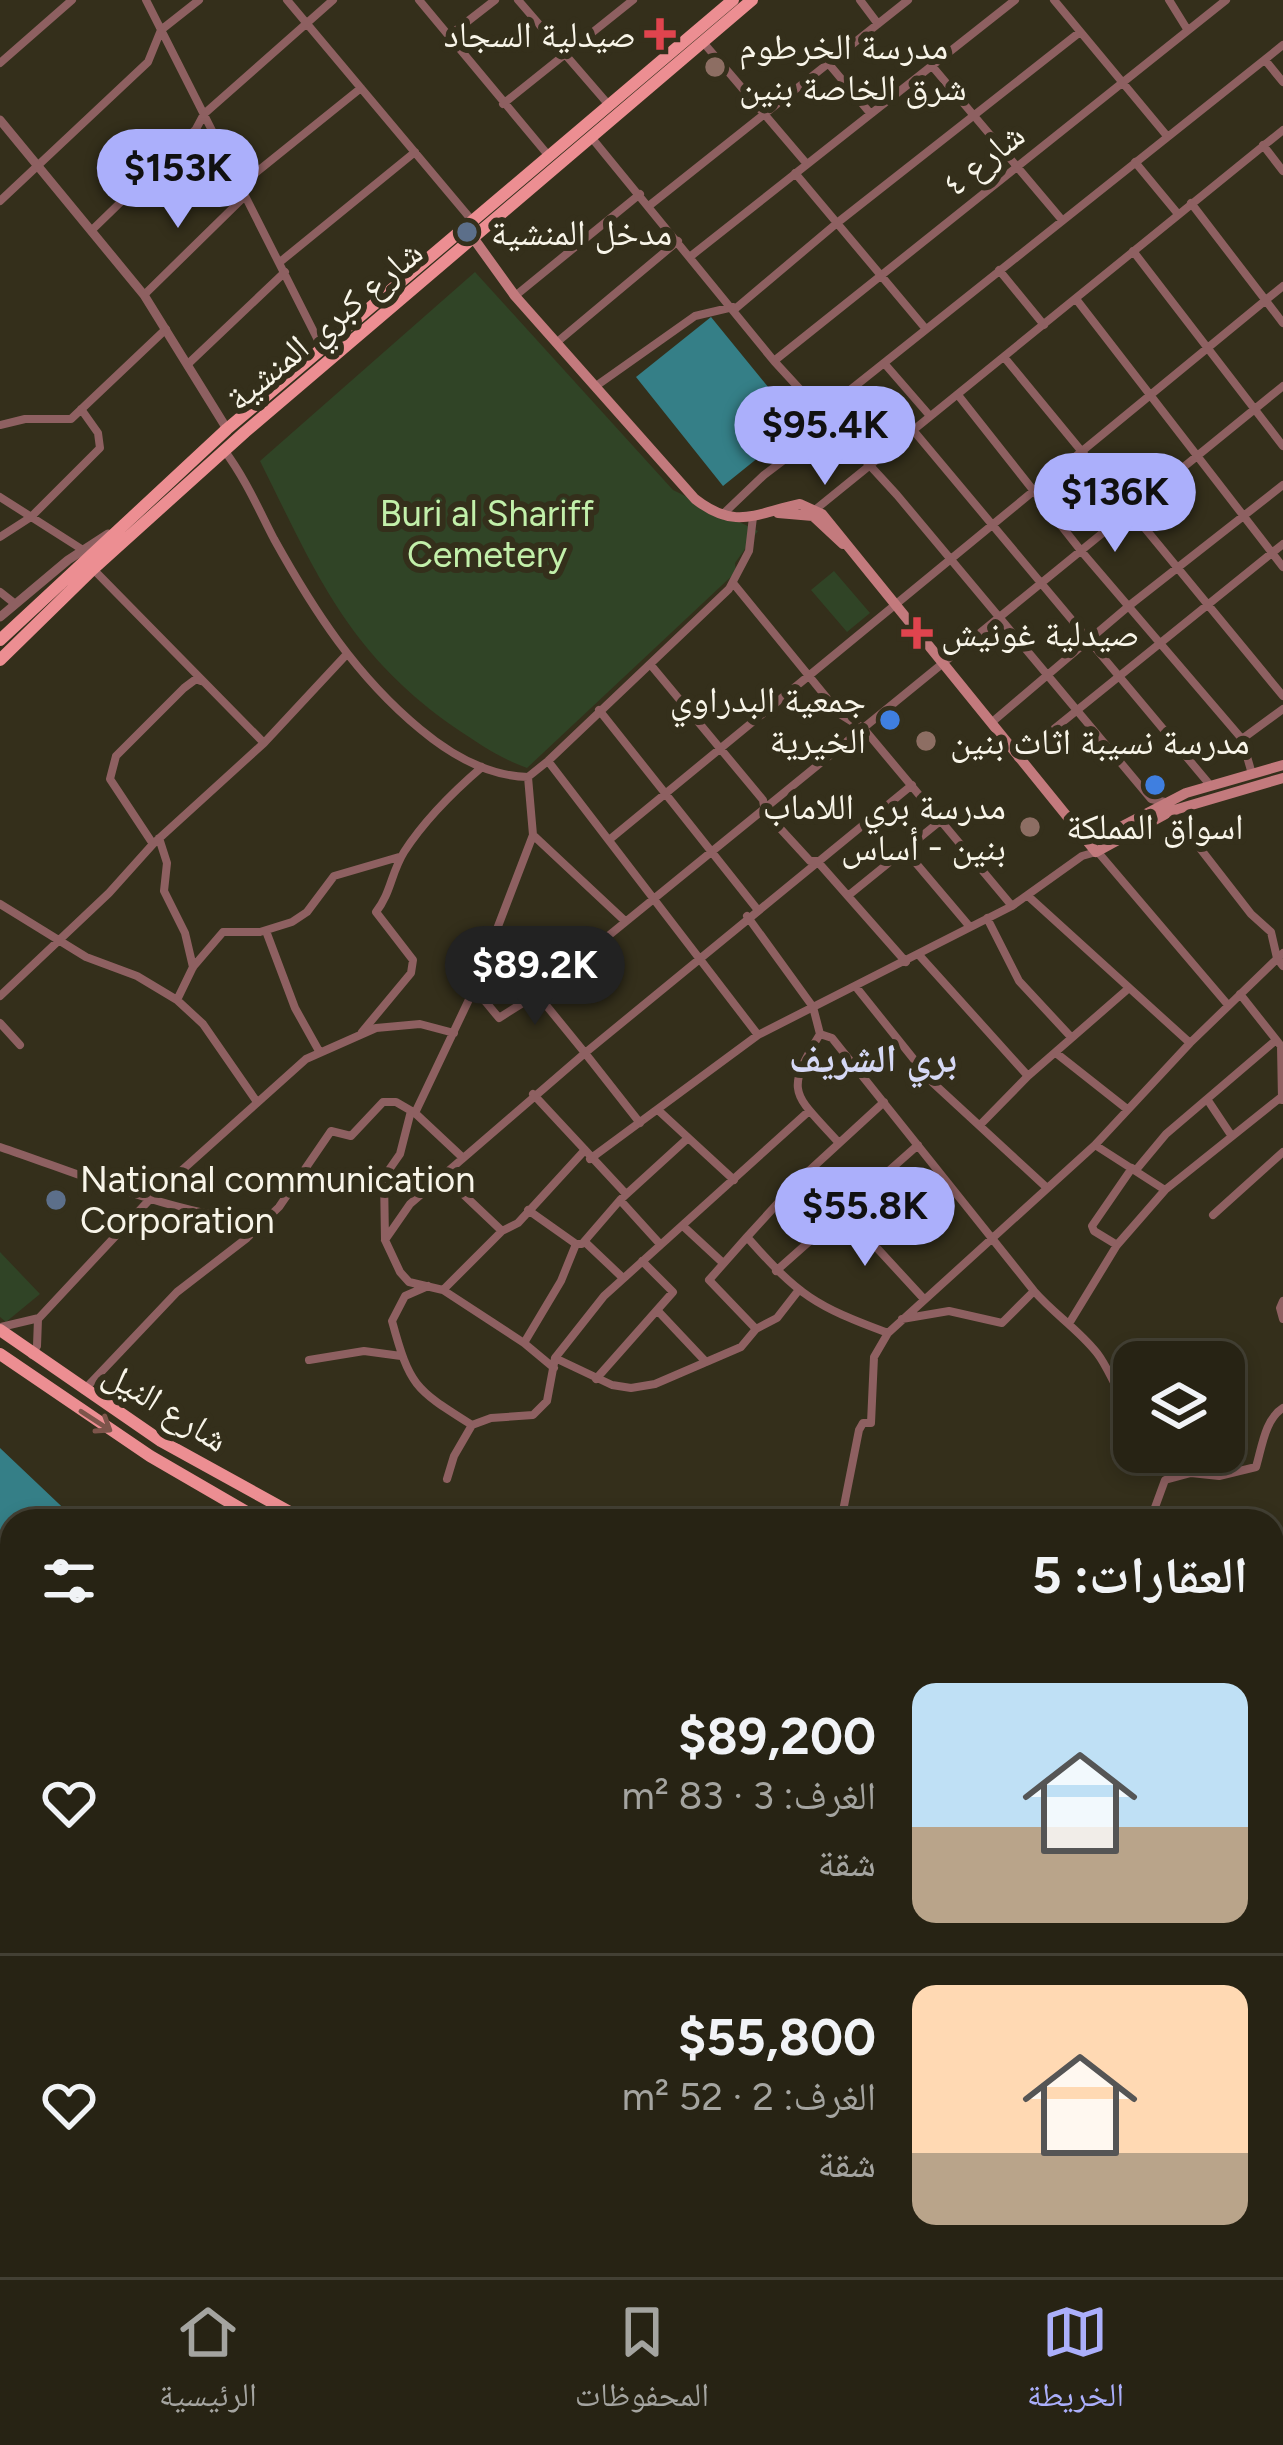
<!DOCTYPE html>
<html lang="ar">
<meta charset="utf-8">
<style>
:root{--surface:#272314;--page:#332f22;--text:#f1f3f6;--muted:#a4a4a0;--line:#434034;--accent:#abaffb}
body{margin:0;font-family:Figtree,"Noto Naskh Arabic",sans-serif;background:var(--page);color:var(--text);direction:rtl;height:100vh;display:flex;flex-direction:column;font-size:45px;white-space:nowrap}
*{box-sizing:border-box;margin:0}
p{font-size:39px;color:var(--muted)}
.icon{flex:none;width:66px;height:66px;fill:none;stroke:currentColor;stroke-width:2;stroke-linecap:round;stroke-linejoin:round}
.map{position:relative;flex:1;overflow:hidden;direction:ltr}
.panel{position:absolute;left:0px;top:1509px;width:1284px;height:768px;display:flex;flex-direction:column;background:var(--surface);border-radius:36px 36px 0 0;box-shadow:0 6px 18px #0003,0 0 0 3px var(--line);direction:rtl}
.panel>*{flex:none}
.controls{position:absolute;left:1113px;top:1341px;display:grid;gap:24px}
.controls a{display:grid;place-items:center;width:132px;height:132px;border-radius:24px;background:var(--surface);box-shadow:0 6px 18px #0003,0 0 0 3px var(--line);font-size:60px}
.price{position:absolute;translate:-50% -102px;padding:0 27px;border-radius:42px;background:var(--accent);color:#111;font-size:39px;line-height:78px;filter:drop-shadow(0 3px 6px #0008)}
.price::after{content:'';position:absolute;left:50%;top:72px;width:36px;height:27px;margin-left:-18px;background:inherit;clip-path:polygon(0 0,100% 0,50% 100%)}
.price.on{background:#222;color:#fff}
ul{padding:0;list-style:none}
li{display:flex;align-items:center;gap:36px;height:300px;padding:0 36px}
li+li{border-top:3px solid var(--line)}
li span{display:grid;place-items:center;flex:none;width:336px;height:240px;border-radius:24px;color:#555}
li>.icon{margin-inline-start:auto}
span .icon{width:144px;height:144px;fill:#fffc;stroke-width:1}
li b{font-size:51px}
h2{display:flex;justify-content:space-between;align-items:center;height:144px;padding:0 36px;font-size:51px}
.tab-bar{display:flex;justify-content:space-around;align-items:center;height:168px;border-top:3px solid var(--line);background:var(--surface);font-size:33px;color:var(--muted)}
.tab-bar a{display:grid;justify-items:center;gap:6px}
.tab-bar .on{color:var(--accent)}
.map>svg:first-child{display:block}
.green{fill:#304426}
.sand{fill:#3e3616}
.water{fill:#357f87}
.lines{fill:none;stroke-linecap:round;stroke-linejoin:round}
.minor{stroke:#8e6061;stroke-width:8}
.tertiary{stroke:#8e6061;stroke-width:9}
.secondary{stroke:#c37a7d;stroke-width:10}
.primary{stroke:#ec8e92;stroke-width:12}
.oneway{stroke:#7e554b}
.health-dot{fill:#e0444e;stroke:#342f1b;stroke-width:4.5}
.education-dot{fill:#8d6e63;stroke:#342f1b;stroke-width:4.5}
.service-dot{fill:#5c6f8a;stroke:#342f1b;stroke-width:4.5}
.shop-dot{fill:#3f7fe0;stroke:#342f1b;stroke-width:4.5}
.labels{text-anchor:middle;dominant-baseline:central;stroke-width:12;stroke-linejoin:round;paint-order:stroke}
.poi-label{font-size:36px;fill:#f8f5e9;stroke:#342f1b;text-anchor:start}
.street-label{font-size:36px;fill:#f8f5e9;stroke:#342f1b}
.park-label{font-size:36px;fill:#c2f0aa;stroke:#342f1b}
.neighbourhood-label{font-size:39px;font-weight:bold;fill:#d5d8f5;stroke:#342f1b}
</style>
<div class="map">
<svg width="1283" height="2277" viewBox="0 0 1283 2277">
<rect width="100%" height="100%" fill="#342f1b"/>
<!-- green -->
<path class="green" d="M475,272L673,490L758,531L735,563L736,572L527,768C499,758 478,743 454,727C347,652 316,573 260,461Z
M834,571L870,613L847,632L811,590Z
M0,1252L40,1294L6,1322L0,1317Z"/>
<!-- sand -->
<path class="sand" d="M1272,1970H1283V2142L1272,2140Z"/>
<!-- water -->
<path class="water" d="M711,317L799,425L723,486L636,377Z
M0,1448L77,1521H12V2044L0,2033Z
M1272,2185L1283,2187V2277H358L337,2265H1272Z"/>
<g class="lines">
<!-- minor -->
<path class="minor" d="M146,0L322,348
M287,0L475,224
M419,0L548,155
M518,0L608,104
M860,0L878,24
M1054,0L1167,136
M1169,0L1187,29
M450,35L495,0
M702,41L806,163
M1265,60L1283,82
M0,63L72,0
M828,63L870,113
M932,66L1062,220
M503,104L633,0
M591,137L774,361L897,495L1151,799L1165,802
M1263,145L1283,171
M1135,162L1178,214
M795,173L925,328
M238,187L361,88
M0,201L148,62L161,30L199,0
M1191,203L1283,323
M650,205L908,0
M92,230L196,129L204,114L333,0
M1133,251L1283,446
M691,256L1015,0
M280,262L415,152
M999,270L1044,325
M144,295L243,198
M515,296L640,194
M1076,299L1283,567
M735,309L837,223L1080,32
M556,343L678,241
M1004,357L1283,696
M774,361L1226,0
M189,363L285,272
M884,363L930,416
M596,386L695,316L733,307
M958,395L1082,552L1242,739L1252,774
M820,414L1283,45
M0,425L25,419H71L166,329
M913,430L1210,785
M224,450C245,478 258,508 274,539C314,611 356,676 420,729C451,755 487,776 528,777L548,761L729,589L749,551L753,517
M0,497L83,550
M816,509L1283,130
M722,515L764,475L830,425
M0,537L31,517L100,448L98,433L81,409
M93,569L264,743
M733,583L840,714L864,729L1012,906
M0,592L14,603
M650,664L763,800L765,812L810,861H817L906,962
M599,710L757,909
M991,723L1130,605L1283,485
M1242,739L1283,709
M1018,758L1283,544
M548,761L758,1035
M1171,811L1251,914L1271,932L1277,958L1283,966
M533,835L625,921
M159,838L167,863L164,891L185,933L193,967
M609,840L1283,286
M153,844L110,779L116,756L184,688L196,679L201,681
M904,849L970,927
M1097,851L1228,1005
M849,895L939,822
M1028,896L1190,1043
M0,904L86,957L137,976L177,1000L203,1024L257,1102
M747,916L813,1007L820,1034L832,1038L1034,1291C1054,1314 1078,1329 1097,1353C1111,1371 1117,1397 1134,1410
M987,918L1019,981L1071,1037
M266,931L295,1008L319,1051
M919,955L1028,1076
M856,987L932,1082L1046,1187
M475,989L499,1018L537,994
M1240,994L1281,1046L1282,1100
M0,996L109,893L153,844L264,743L346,655
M177,1000L193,967L223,932H260L292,922L307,912L334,876L399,857
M0,1023L20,1045
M362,1032L411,973L413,960L376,912C391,893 391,873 404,852C424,821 454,791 482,767
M820,1034C783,1094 794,1093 839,1143
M1056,1053L1127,1109
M533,1094L626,1194
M1207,1099L1231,1135
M884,1102L798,1181L747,1237C799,1296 815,1306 888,1333
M658,1110L734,1180
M411,1111L400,1154L384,1177L385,1240L400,1272L409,1282L443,1290L524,1343L554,1368
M415,1113L462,1157
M640,1123L585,1053L912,785
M980,1125L1028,1076L1129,988
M1095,1145L1165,1190
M0,1147C72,1171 190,1221 263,1220
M590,1159L758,1035L1012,906L1082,856L1096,852
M1136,1170L1166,1134L1276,1040
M444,1176L502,1231
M620,1200L659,1243
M528,1210L576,1244H582L620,1200L688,1138
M842,1210L923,1298
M1213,1215L1283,1152
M683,1226L723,1263
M747,1237L709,1280L756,1329
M385,1240L410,1204L585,1053L537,994L1283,386
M585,1242L623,1278
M1117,1245L1094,1231L1092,1226L1132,1168
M776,1271L918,1145
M428,1286L405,1296L392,1321C410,1387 415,1389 472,1425
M443,1290L502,1231L518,1223L584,1151
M1283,1301L1280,1308L1283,1319
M657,1310L706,1362
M902,1319L949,1311L1002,1323L1034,1291
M1070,1322L1117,1245L1165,1190L1280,1098
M1,1327L39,1318L152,1197L306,1059L376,1028L420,1024L454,1033
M524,1343L561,1281L576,1244
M32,1355L37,1346L38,1319
M555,1358L612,1385L631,1388L655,1384L741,1347L756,1329L777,1318L798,1291
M309,1360L364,1351L401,1356
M596,1379L673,1292L642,1261
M84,1390L177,1292L247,1238L279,1207L331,1131L351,1136L383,1102H396L415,1113L474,989L533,835L528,777
M447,1479L454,1456L472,1425L491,1418L533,1415L547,1401L555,1358L604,1296L809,1111
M841,1521L859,1430L863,1423H871L874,1357L888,1333L1095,1145L1190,1043L1283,953
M1150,1521L1165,1480L1191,1473L1219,1476L1256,1467C1262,1447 1265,1419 1283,1408
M1272,1647L1283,1645
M1272,2094L1283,2096"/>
<!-- tertiary -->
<path class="tertiary" d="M0,120L144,295L227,429
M0,617L68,560L108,534"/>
<!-- secondary -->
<path class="secondary" d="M469,232L515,296L695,499C736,531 756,513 800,504L822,514L1096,852L1171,811L1283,778
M778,513L813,516L843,544
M1090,843L1186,793L1283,765"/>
<!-- primary -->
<path class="primary" d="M0,640L227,429L733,0
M0,660L93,569L245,432L752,0
M0,1330L161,1441L306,1521
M0,1354L150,1456L262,1521
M1272,1728L1283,1727
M1272,1750L1283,1749"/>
</g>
<!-- one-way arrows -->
<defs><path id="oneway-shaft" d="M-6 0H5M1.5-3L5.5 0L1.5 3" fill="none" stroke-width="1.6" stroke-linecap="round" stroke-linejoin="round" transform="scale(3)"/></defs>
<use class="oneway" href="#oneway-shaft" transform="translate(96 1421) rotate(33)"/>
<!-- markers -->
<g class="health-dot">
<path d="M654 16h12v12h12v12h-12v12h-12v-12h-12v-12h12z"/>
<path d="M911 615h12v12h12v12h-12v12h-12v-12h-12v-12h12z"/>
</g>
<g class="education-dot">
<circle cx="715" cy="67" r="12"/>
<circle cx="926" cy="741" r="12"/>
<circle cx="1030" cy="827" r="12"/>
</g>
<g class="service-dot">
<circle cx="467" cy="232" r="12"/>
<circle cx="56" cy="1200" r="12"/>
</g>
<g class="shop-dot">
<circle cx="890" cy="720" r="12"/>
<circle cx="1155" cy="785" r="12"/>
</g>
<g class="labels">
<!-- poi labels -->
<g class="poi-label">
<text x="636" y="34" text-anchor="end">صيدلية السجاد</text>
<text x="739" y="46">مدرسة الخرطوم<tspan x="739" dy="41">شرق الخاصة بنين</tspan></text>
<text x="491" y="232">مدخل المنشية</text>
<text x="941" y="633">صيدلية غونيش</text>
<text x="866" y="699" text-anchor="end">جمعية البدراوي<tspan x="866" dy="41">الخيرية</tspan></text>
<text x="950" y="741">مدرسة نسيبة اثاث بنين</text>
<text x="1006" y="806" text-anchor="end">مدرسة بري اللاماب<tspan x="1006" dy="41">بنين - أساس</tspan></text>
<text x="1155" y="826" text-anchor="middle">اسواق المملكة</text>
<text x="80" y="1179">National communication<tspan x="80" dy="41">Corporation</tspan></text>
</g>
<!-- street labels -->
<g class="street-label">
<text transform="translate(983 159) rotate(-39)">شارع ٤</text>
<text transform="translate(324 325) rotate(-40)">شارع كبري المنشية</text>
<text transform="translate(166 1406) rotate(32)">شارع النيل</text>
</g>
<!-- park labels -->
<g class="park-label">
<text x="487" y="513">Buri al Shariff<tspan x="487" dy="41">Cemetery</tspan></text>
</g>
<!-- neighbourhood labels -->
<g class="neighbourhood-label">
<text x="873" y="1058">بري الشريف</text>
</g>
</g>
</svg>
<div class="controls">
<a><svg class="icon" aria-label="layers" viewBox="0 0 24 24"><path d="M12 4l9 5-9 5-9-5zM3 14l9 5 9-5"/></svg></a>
</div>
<b class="price" style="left:178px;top:231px">$153K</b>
<b class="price" style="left:825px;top:488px">$95.4K</b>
<b class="price" style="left:1115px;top:555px">$136K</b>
<b class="price on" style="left:535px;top:1028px">$89.2K</b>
<b class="price" style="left:865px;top:1269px">$55.8K</b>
<section class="panel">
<h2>العقارات: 5<svg class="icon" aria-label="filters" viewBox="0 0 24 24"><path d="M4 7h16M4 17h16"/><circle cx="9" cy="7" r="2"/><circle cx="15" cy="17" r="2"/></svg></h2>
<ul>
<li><span style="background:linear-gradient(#bfe0f5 60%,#b9a48a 0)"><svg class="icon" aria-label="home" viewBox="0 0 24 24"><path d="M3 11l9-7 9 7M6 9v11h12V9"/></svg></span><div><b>$89,200</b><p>الغرف: 3 · 83 m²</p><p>شقة</p></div><svg class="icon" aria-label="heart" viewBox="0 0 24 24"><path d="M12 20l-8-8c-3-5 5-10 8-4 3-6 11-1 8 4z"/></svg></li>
<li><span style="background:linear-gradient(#ffd9b3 70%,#b9a48a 0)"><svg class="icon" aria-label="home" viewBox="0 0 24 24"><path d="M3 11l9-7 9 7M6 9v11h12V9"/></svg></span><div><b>$55,800</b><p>الغرف: 2 · 52 m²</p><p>شقة</p></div><svg class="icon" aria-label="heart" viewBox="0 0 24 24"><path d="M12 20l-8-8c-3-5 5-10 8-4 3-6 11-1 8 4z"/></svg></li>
</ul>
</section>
</div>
<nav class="tab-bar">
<a class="on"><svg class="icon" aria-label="map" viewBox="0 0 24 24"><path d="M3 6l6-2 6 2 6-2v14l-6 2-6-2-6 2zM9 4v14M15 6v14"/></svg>الخريطة</a>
<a><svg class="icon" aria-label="saved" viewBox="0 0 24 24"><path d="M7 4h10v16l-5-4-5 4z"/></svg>المحفوظات</a>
<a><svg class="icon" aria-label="home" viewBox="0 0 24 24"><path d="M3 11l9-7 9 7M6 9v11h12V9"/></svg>الرئيسية</a>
</nav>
